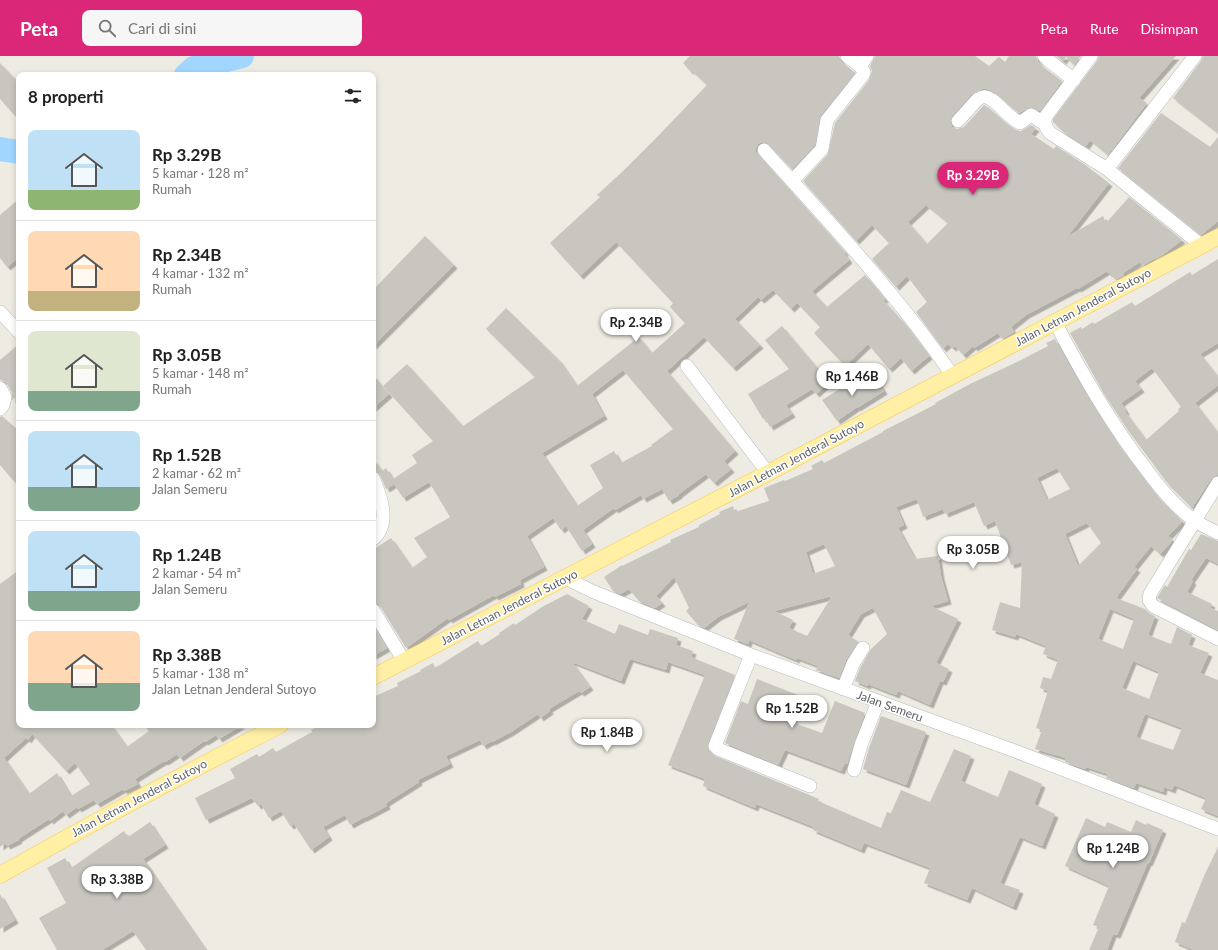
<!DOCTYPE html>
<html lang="id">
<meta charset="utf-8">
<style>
:root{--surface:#fff;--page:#f6f6f6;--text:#222;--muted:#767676;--line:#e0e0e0;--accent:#db2777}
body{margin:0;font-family:Lato,sans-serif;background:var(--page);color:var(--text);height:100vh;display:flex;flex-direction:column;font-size:15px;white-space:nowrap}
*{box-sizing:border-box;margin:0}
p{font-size:13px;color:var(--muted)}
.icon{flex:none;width:22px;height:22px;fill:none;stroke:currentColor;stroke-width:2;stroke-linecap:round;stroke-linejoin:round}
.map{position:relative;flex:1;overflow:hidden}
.panel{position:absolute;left:16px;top:16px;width:360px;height:656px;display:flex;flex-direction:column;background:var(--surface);border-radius:8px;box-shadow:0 2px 6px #0003}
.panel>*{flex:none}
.price{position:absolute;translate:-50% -34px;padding:0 9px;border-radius:14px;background:#fff;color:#222;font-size:13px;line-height:26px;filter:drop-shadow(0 1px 2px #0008)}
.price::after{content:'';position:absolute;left:50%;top:24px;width:12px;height:9px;margin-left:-6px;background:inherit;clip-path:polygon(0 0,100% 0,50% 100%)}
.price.current{background:var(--accent);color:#fff}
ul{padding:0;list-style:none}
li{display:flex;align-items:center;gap:12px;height:100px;padding:0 12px}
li+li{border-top:1px solid var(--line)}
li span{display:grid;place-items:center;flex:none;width:112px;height:80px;border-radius:8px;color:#555}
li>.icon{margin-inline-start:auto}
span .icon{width:48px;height:48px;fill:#fffc;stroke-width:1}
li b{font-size:17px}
h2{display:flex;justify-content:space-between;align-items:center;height:48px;padding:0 12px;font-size:17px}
header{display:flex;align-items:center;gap:24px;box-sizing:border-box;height:56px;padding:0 20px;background:var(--accent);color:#fff}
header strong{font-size:19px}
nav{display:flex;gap:22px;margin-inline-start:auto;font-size:14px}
.search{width:280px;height:36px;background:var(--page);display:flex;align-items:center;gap:10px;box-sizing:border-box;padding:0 14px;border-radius:8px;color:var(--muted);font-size:15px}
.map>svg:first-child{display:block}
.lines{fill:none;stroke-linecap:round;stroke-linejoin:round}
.river{stroke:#a1d7ff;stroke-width:24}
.building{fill:#c9c6bf;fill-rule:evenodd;filter:url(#shadow)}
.minor-casing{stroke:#b7babf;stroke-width:14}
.major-casing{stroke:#f8c851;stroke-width:17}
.minor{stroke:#fff;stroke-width:13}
.major{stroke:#fff0a6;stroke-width:16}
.labels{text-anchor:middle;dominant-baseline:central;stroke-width:3;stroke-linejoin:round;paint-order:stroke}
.street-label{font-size:12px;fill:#5a5e64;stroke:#fff}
</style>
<header>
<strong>Peta</strong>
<div class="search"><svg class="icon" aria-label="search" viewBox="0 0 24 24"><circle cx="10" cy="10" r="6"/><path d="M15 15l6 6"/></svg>Cari di sini</div>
<nav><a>Peta</a><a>Rute</a><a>Disimpan</a></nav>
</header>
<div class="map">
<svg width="1218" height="894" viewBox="0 0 1218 894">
<defs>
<filter id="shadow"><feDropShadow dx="3.5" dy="3.5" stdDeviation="0" flood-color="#0004"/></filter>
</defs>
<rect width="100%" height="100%" fill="#eeebe2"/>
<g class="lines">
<!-- river -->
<path class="river" d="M186,19L194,12L242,0
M0,93L19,96"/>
</g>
<!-- building -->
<path class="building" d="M690,0H839L842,6L854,16L855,17L821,59L815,89L792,113L767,87L762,86L758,88L756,92V96L845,196L844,197L849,204L812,235L827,251L865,219L885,243L883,244L904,267L929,300L911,315L901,302L889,313L868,288L845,310L814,277L820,271L797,247L791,253L773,234L761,244L758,241L735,263L760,289L733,312L704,281L667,315L735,395L724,405L731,413L714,427L706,418L679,438V439L669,445L662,433L643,443L641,439L615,454L614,452L583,474L592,488L582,495L566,470L561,474L553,462L527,480L544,511L520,524L521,528L495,541L494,539L449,564L448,562L406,592L380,550L377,547L373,546V494L391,482L412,512L427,501L414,482L450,461L429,426L403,442L394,428L386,433L380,419L377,415L373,414V403L382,415L386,412L393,423L417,407L412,399L433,385L383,330L407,308L463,370L535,321L486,273L506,252L559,304L577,330L639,281L652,297L685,267L670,251L673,247L616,186L580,220L550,187L600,141L597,139L622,116L659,79L707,29L691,14L690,15L683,7ZM623,314L673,373L651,389L652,390L621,407L614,395L590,409L603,432L577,450L542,397L604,360L592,338Z
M875,0H975L989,10L999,1L1005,6L1009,0H1036L1038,5L1042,10L1062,25L1040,55L1030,51L1019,57L994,36L987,33H982L971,39L952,60L950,64L952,71L957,73L964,71L984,49L989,52L1006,67L1016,74L1021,75L1031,69L1036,72L1031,78L1054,93L1056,90L1084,108L1109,127L1067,181L1103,160L1106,167L1129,141L1182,184L1161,200L1155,203V202L1142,210L1140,206L1123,217L1124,219L1115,224L1111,217L1109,218L1107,215L1078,233L1077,232L1026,259L1011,271L1014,276L1002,283L998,277L974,292L973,290L963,299L955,290L953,292L948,288L943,293L916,256L927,246L907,220L896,231L872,203L889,187L872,169L856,185L803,125L828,98L835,67L869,24L872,15L870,10ZM926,149L948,167L927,188L908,166Z
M1056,0H1081L1074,9L1066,1L1063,5Z
M1099,0H1176L1139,42L1147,47L1108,99L1090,84L1086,90L1065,77L1053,66V63L1097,5Z
M1203,0H1218V77L1173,42L1201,5Z
M0,7L19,27V64L0,43Z
M1161,57L1210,91L1218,81V165L1201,179L1118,112Z
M19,143V201L7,211L0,202V159Z
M425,180L454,209L373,290V234Z
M1218,203V287L1200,298L1218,321V329L1195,347L1218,377V418L1211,423L1192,452L1168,428L1127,373L1104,338L1070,277L1081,271L1082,273L1093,266L1094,268L1132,246L1135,250L1190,216L1192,219ZM1152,312L1181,351L1178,353L1179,355L1146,384L1125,356L1126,355L1121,347L1141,333L1135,325Z
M782,270L829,326L816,338L812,333L786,349L792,358L770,371L765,362L763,363L748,338L789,313L765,284Z
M1055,283L1079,327L1114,383L1156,439L1182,465L1181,467L1168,480L1173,484L1160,498L1151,490L1134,511L1137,513L1116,542L1145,553L1149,557L1155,560L1148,579L1171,588L1177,571L1192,579L1188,589L1209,597L1200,617L1218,624V760L1201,753L1206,742L1174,729L1172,734L1164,731L1163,736L1136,727L1134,732L1106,722L1108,718L1086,711L1085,713L1082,712L1065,706L1066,702L1035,693L1042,674L1036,672L1048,635L1040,632L1043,621L1051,623L1058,604L1043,598L1046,590L1016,578L1015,581L992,574L1000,546L1020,552L1022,506L1011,509L995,465L984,470L974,446L945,458L943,453L923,461L917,443L896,451L904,469L898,472L915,503L938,500L941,520L948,545L931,550L958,563L936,607L949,613L943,626L940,625L930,649L898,635L896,639L868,628L867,630L855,625L860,612L871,593L887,578L873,552L861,558L848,579L859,586L846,604L839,622L816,614L818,610L797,602L796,604L749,584L748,588L734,583L749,546L718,561L704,572L698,569L686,555L689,552L674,521L656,540L662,547L655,552L639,545L629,533L620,538L613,535L604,521L622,509V510L671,486L670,484L699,471V469L720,458L719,456L733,450L735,456L769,445L764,432L784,424L785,425L813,413L811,410L822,404L824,407L883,376V375L936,348L935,347L970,328L1021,304L1048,290L1046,287ZM1057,412L1070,433L1047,444L1037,422ZM1087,467L1101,487L1078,510L1065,478ZM824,488L835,510L813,518L806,496ZM832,540L807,580L789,572L793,564L774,555ZM1110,553L1134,563L1123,593L1098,583ZM1133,605L1159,616L1149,643L1122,632ZM1145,658L1182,672L1173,694L1136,681Z
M19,288V339L12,344V337L7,328L4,325L0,324V304Z
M373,319L389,338L373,352Z
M863,319L868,327L876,322L884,335L857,352V351L837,365L822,344Z
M2,360L19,375V431L0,409V361Z
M1201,478L1218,485V508L1206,502L1191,524L1193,525L1187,536L1212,548L1210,552L1218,555V574L1157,542L1165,529L1167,531L1189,493L1191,494Z
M19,514V669H111L127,691L149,675L144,669H242L219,683L216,679L205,686L204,685L180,702L177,698L165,706L164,705L135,723L138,728L124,735L123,733L97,748L94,744L78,753L77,751L66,759L63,755L50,765L49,763L18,783L19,784L7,790L5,787L0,791V528ZM32,678L66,715L75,707L90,728L71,740L57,717L29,738L4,702L26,682L28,684Z
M567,538L589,550L582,563L615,578L619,568L648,579L650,573L678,582L676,589L693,595L691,601L735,619L708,687L707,692L713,699L819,743L818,745L881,772L887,756L891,757L901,734L930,746L954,693L971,700L961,725L998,741L1009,714L1042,728L1034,748L1055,758L1042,790L1020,781L1000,827L1020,834L1013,851L972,832L967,844L924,827L930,812L864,787L861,794L813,774L814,771L756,748L755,752L703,730L705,723L668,709L705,619L668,606L666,614L630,603L621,625L572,606L590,631L581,637L579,635L549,653L550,655L540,662L538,658L511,676L492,686V685L483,690L480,684L446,700L450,708L418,724L419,726L386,747L387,750L364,762H363L350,769L345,759L323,771L329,781L311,794L294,768L290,770L281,755L269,762L261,748L258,750L252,742L206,764L195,742L235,722L230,713L257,698L259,701L273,692L276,696L312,676L311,674L320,669H373V641L398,630L397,627L421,615L420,614L433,607L435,612L478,585L481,590L500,578L499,577L514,567L515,569L542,551Z
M373,569L387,592L373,600Z
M757,623L803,641L793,664L795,665L794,667L822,677L835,645L865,657L854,686L847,708L845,707L841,715L785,694L778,709L725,687L741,645L748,648Z
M881,660L926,676L906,729L863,713L869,692Z
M1086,762L1105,771L1107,766L1131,776L1136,764L1146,769L1147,767L1163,774L1149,807L1148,806L1117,879L1113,878L1107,894H1089L1099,871L1093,869L1109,830L1065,810Z
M150,766L165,789L143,803L206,894H146L133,875L102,894H57L39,862L66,847L47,812L65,802L71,812L124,775L128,781Z
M1218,791V894H1194L1175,886L1182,866L1185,867L1204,820Z
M0,838L15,864L0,873Z"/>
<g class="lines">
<!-- minor casing -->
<g class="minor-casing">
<path id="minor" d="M1044,0L1048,4L1074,24
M1091,0L1046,60C1044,67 1045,71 1050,77L1107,113
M1195,0L1107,113L1201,189
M860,10L867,0
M958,65L977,44C980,42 982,40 986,41C996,43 1008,62 1020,67L1031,59L1045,68
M764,94C829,166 898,239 952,319
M792,125L822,93L827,64L863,19L864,16L860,10L847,0
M0,256L19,276
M1055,266C1082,318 1110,367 1146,413C1159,431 1175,451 1194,464C1201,469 1210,473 1218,477
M687,310L768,417
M0,332L5,341L3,349L0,353
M373,422C381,440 391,468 373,483
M1218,427L1150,538L1149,544L1153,550L1218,583
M565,522L594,536L751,599L1015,695L1218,773
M373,554L404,605
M751,599L715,690L718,693L810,730
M843,633L853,608L863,592
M854,714L861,689L878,646"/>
</g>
<!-- major casing -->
<g class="major-casing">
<path id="major" d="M373,621L768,417L889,353L1218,181
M0,819C92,767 185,717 280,669"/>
</g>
<!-- minor -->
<use href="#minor" class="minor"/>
<!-- major -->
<use href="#major" class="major"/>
</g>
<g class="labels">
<!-- street labels -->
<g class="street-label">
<text transform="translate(1083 251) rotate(-28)">Jalan Letnan Jenderal Sutoyo</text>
<text transform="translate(796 402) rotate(-28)">Jalan Letnan Jenderal Sutoyo</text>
<text transform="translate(509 551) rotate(-27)">Jalan Letnan Jenderal Sutoyo</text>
<text transform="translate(890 650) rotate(20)">Jalan Semeru</text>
<text transform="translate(139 742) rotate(-28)">Jalan Letnan Jenderal Sutoyo</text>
</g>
</g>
</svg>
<b class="price current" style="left:973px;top:140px">Rp 3.29B</b>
<b class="price" style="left:636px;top:287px">Rp 2.34B</b>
<b class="price" style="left:852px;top:341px">Rp 1.46B</b>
<b class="price" style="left:973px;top:514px">Rp 3.05B</b>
<b class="price" style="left:792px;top:673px">Rp 1.52B</b>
<b class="price" style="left:607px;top:697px">Rp 1.84B</b>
<b class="price" style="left:1113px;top:813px">Rp 1.24B</b>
<b class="price" style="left:117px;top:844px">Rp 3.38B</b>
<section class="panel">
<h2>8 properti<svg class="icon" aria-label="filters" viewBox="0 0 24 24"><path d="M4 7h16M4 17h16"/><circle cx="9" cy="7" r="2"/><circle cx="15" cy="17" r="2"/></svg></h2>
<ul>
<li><span style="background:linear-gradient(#bfe0f5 75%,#8fb573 0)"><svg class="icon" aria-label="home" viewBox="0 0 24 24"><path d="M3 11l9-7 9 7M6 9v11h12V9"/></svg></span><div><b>Rp 3.29B</b><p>5 kamar · 128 m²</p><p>Rumah</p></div></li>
<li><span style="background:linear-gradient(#ffd9b3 75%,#c2b280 0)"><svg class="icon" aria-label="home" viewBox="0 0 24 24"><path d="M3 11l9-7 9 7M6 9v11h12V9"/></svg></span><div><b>Rp 2.34B</b><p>4 kamar · 132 m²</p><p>Rumah</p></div></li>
<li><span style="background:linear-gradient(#dfe7d0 75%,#7fa58c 0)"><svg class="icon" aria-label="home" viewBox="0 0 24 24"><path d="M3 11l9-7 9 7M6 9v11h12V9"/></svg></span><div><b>Rp 3.05B</b><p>5 kamar · 148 m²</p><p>Rumah</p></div></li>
<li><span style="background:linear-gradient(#bfe0f5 70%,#7fa58c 0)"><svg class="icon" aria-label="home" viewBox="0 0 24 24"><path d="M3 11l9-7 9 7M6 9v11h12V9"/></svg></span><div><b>Rp 1.52B</b><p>2 kamar · 62 m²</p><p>Jalan Semeru</p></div></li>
<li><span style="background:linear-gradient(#bfe0f5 75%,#7fa58c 0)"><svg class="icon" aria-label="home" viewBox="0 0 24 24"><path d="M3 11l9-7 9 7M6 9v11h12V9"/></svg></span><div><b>Rp 1.24B</b><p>2 kamar · 54 m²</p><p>Jalan Semeru</p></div></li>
<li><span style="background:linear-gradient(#ffd9b3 65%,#7fa58c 0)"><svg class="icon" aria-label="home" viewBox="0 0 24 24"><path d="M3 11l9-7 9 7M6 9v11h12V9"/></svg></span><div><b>Rp 3.38B</b><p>5 kamar · 138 m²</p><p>Jalan Letnan Jenderal Sutoyo</p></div></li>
</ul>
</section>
</div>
